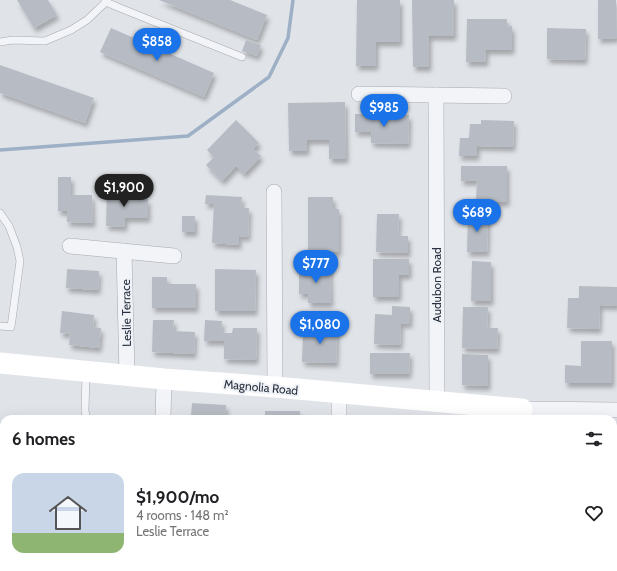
<!DOCTYPE html>
<meta charset="utf-8">
<style>
:root{--surface:#fff;--page:#f6f6f6;--text:#202124;--muted:#757577;--line:#e0e0e0;--accent:#1a73e8}
body{margin:0;font-family:Cabin,sans-serif;background:var(--page);color:var(--text);height:100vh;display:flex;flex-direction:column;font-size:15px;white-space:nowrap}
*{box-sizing:border-box;margin:0}
p{font-size:13px;color:var(--muted)}
.icon{flex:none;width:22px;height:22px;fill:none;stroke:currentColor;stroke-width:2;stroke-linecap:round;stroke-linejoin:round}
.map{position:relative;flex:1;overflow:hidden}
.panel{position:absolute;left:0px;top:415px;width:617px;height:156px;display:flex;flex-direction:column;background:var(--surface);border-radius:12px 12px 0 0;box-shadow:0 4px 16px #0002}
.panel>*{flex:none}
.price{position:absolute;translate:-50% -34px;padding:0 9px;border-radius:14px;background:var(--accent);color:#fff;font-size:13px;line-height:26px;filter:drop-shadow(0 1px 2px #0008)}
.price::after{content:'';position:absolute;left:50%;top:24px;width:12px;height:9px;margin-left:-6px;background:inherit;clip-path:polygon(0 0,100% 0,50% 100%)}
.price.active{background:#222;color:#fff}
ul{padding:0;list-style:none}
li{display:flex;align-items:center;gap:12px;height:100px;padding:0 12px}
li+li{border-top:1px solid var(--line)}
li span{display:grid;place-items:center;flex:none;width:112px;height:80px;border-radius:12px;color:#555}
li>.icon{margin-inline-start:auto}
span .icon{width:48px;height:48px;fill:#fffc;stroke-width:1}
li b{font-size:17px}
h2{display:flex;justify-content:space-between;align-items:center;height:48px;padding:0 12px;font-size:17px}
.map>svg:first-child{display:block}
.lines{fill:none;stroke-linecap:round;stroke-linejoin:round}
.stream{stroke:#9db0c6;stroke-width:3.5}
.building{fill:#b7bcc4;filter:url(#shadow)}
.lane-casing{stroke:#a5aab2;stroke-width:8}
.street-casing{stroke:#a5aab2;stroke-width:16}
.lane{stroke:#f2f4f7;stroke-width:7}
.street{stroke:#f2f4f7;stroke-width:15}
.secondary{stroke:#fff;stroke-width:21}
.labels{text-anchor:middle;dominant-baseline:central;stroke-width:4;stroke-linejoin:round;paint-order:stroke}
.street-label{font-size:12px;fill:#29313e;stroke:#eff2f6}
</style>
<div class="map">
<svg width="617" height="571" viewBox="0 0 617 571">
<defs>
<filter id="shadow"><feDropShadow dx="2.5" dy="4.5" stdDeviation="2" flood-color="#0004"/></filter>
</defs>
<rect width="100%" height="100%" fill="#e0e3e8"/>
<g class="lines">
<!-- stream -->
<path class="stream" d="M0,150L188,136L269,77L288,38L293,0"/>
</g>
<!-- building -->
<path class="building" d="M17,0H48L57,15L34,28Z
M159,0H230L267,15L257,40Z
M357,0H400V42H376V66H356Z
M412,0H454V36H429V67H413Z
M598,0H616L617,38L598,39Z
M467,19H507V27L512,26V50H486V62H466Z
M111,28L214,73L204,97L100,52Z
M547,28L586,29L585,60L547,59Z
M246,40L261,45L257,56L242,51Z
M0,65L94,98L85,123L0,93Z
M345,102L346,159H329V140H307V151H289L288,103Z
M355,114L409,115L408,144L371,143V132H355Z
M236,120L259,143L253,149L261,156L244,174L236,166L222,181L206,165L214,157L207,150Z
M481,120L514,121L513,147L477,146V156H459L460,138H469L470,124H481Z
M461,166H507V202H476L477,181H461Z
M58,177H71V195H92L93,223L67,222V211H58Z
M107,189L128,190V199H148V218H125V227L106,226Z
M206,195L242,197L241,208H249L248,237L239,236V245L212,243L214,204H205Z
M308,197H333V209H339V252L308,251Z
M468,213L488,214L487,252H467Z
M377,214H399L398,236H408V253L376,252Z
M182,216H195V232H182Z
M373,259H409V275H399V297H373Z
M472,261L491,262V301H471Z
M299,267H330L331,303H308V294H299Z
M67,269L99,271L98,290L66,288Z
M215,269L256,270L255,311H215Z
M152,277H167V284H196V308H152Z
M579,286L617,287V306L600,305L599,329L567,328L568,298H579Z
M392,306L410,307V324L401,323L400,345L374,344L375,314L392,315Z
M463,307H488L487,328H498L497,349L462,348Z
M62,311L94,315L93,327L101,328L99,348L69,345L70,334L60,333Z
M153,320H174L173,331L195,332L194,354L152,352Z
M205,320L222,321L221,333H232L233,328H257L256,360L224,359V341H204Z
M316,326H337L336,363L302,362L303,333H316Z
M581,341H612V383H565V365L581,366Z
M370,353H410L409,374H370Z
M462,354L488,355V386L462,385Z
M192,403L226,405L225,419H203V417H191Z
M265,411H300V419H265Z
M289,567H309V571H289Z
M370,567H397V571H370Z
M451,567H490V571H451Z
M557,567H588V571H553V569L557,570Z"/>
<g class="lines">
<!-- lane casing -->
<g class="lane-casing">
<path id="lane" d="M105,0L106,2L120,8L242,57
M0,42L13,40L45,41L71,30L87,20L106,2
M0,213L9,226L17,247L20,261L11,327L0,326
M86,373L85,411L87,419"/>
</g>
<!-- street casing -->
<g class="street-casing">
<path id="street" d="M359,94L504,96
M436,95L437,403
M274,192L275,387
M70,246L174,256
M124,251L127,375
M163,419L164,379
M339,419V393
M522,419V409L617,410
M0,557H4
M161,567V571
M523,567V571
M339,571V567"/>
</g>
<!-- lane -->
<use href="#lane" class="lane"/>
<!-- street -->
<use href="#street" class="street"/>
<!-- secondary -->
<path class="secondary" d="M0,363L164,379L275,387L522,409"/>
</g>
<g class="labels">
<!-- street labels -->
<g class="street-label">
<text transform="translate(436 285) rotate(-90)">Audubon Road</text>
<text transform="translate(126 313) rotate(-91)">Leslie Terrace</text>
<text transform="translate(261 387) rotate(5)">Magnolia Road</text>
</g>
</g>
</svg>
<b class="price" style="left:157px;top:62px">$858</b>
<b class="price" style="left:384px;top:128px">$985</b>
<b class="price active" style="left:124px;top:208px">$1,900</b>
<b class="price" style="left:477px;top:233px">$689</b>
<b class="price" style="left:316px;top:284px">$777</b>
<b class="price" style="left:320px;top:345px">$1,080</b>
<section class="panel">
<h2>6 homes<svg class="icon" aria-label="filters" viewBox="0 0 24 24"><path d="M4 7h16M4 17h16"/><circle cx="9" cy="7" r="2"/><circle cx="15" cy="17" r="2"/></svg></h2>
<ul>
<li><span style="background:linear-gradient(#c9d6e8 75%,#8fb573 0)"><svg class="icon" aria-label="home" viewBox="0 0 24 24"><path d="M3 11l9-7 9 7M6 9v11h12V9"/></svg></span><div><b>$1,900/mo</b><p>4 rooms · 148 m²</p><p>Leslie Terrace</p></div><svg class="icon" aria-label="heart" viewBox="0 0 24 24"><path d="M12 20l-8-8c-3-5 5-10 8-4 3-6 11-1 8 4z"/></svg></li>
</ul>
</section>
</div>
